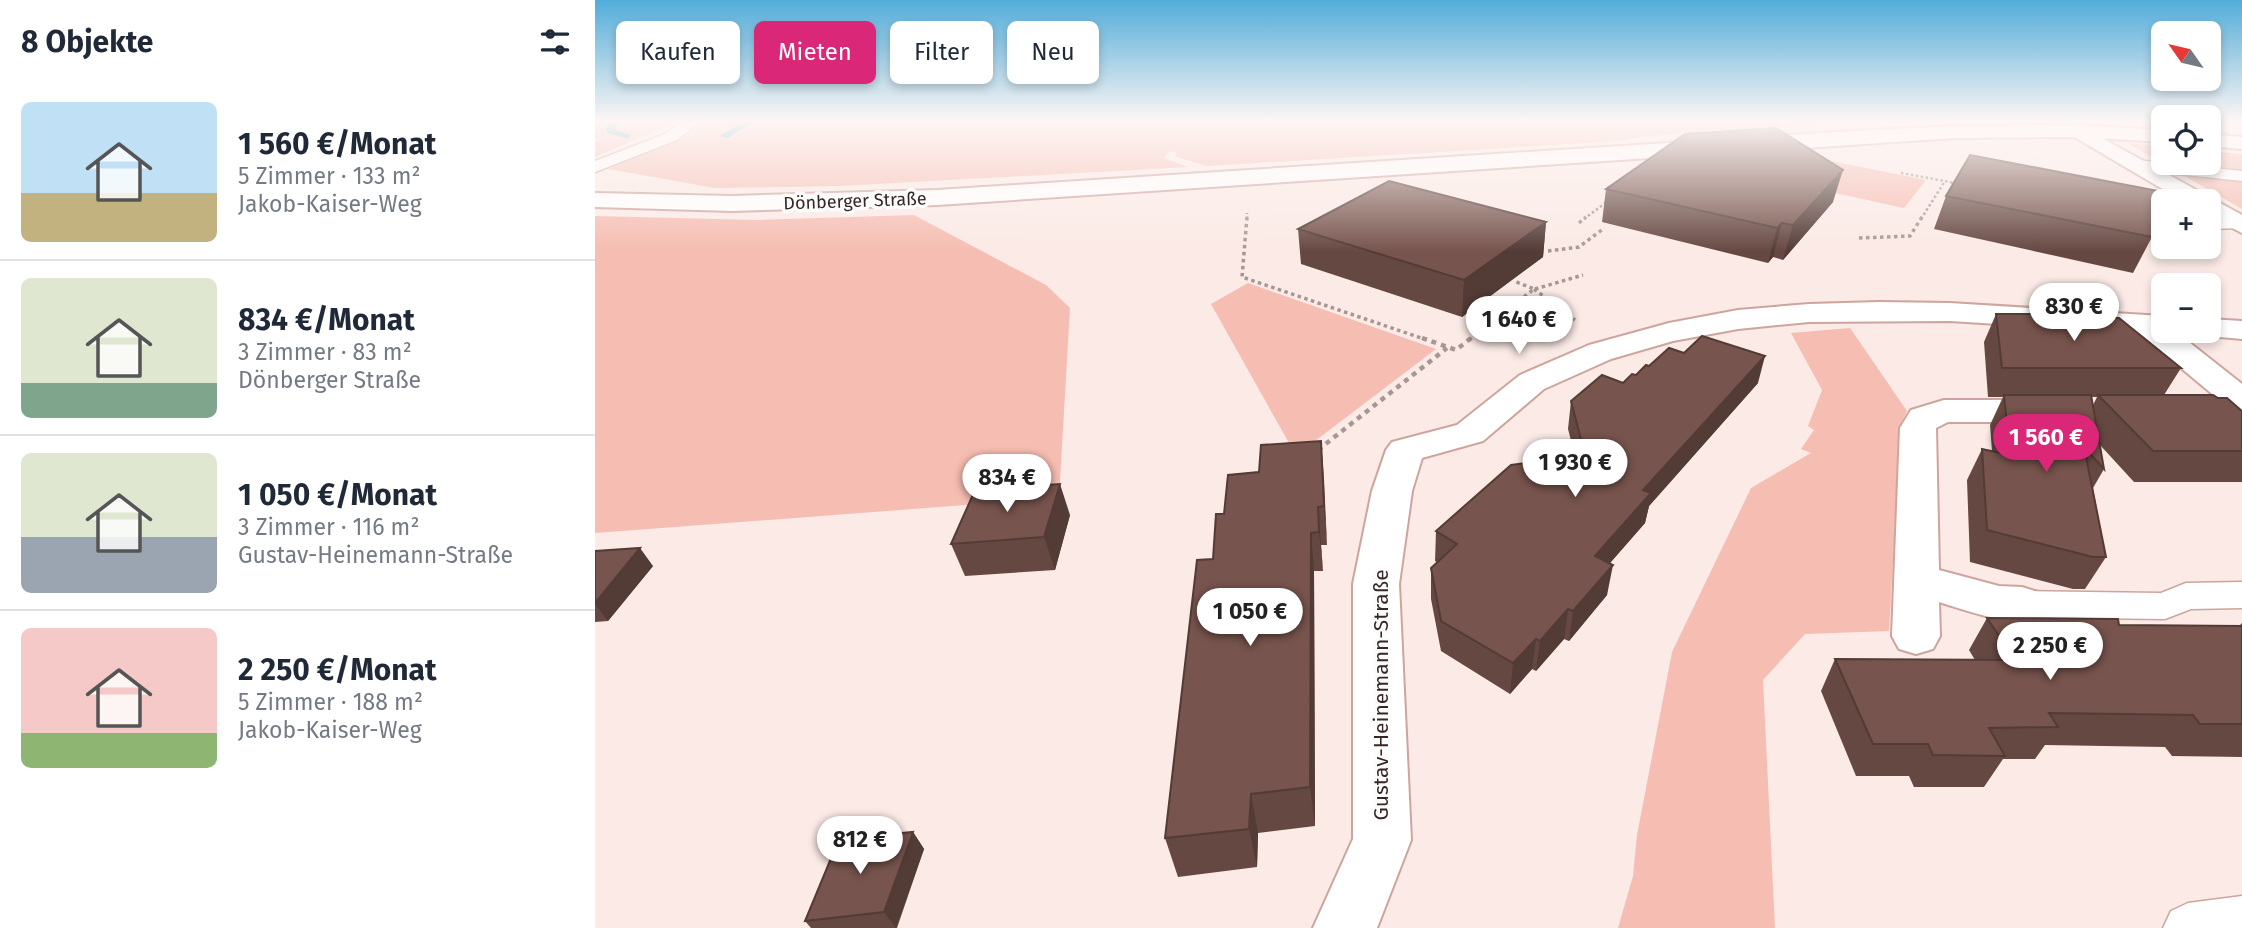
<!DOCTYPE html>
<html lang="de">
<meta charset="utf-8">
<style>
:root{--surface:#fff;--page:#f6f6f7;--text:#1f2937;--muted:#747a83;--line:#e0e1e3;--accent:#db2777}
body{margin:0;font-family:"Fira Sans",sans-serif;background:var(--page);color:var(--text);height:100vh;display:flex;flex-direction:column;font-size:26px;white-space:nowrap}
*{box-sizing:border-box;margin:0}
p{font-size:23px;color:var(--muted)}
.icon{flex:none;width:38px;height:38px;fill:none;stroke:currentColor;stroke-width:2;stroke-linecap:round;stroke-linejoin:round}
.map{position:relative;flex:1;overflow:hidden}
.sheet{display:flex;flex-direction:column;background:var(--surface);width:595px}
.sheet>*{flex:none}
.hud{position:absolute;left:21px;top:21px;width:665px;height:63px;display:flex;gap:14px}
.needle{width:46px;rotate:304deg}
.controls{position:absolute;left:1556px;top:21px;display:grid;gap:14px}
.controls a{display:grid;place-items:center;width:70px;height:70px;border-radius:10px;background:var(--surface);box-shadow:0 4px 10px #0003;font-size:35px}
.price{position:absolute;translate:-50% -60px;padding:0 16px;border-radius:24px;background:#fff;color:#222;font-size:23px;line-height:46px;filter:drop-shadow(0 2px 4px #0008)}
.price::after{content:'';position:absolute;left:50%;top:42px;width:21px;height:16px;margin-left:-10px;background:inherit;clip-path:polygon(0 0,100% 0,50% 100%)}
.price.current{background:var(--accent);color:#fff}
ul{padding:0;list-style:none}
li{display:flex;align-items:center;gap:21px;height:175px;padding:0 21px}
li+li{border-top:2px solid var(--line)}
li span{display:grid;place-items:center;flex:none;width:196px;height:140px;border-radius:10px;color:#555}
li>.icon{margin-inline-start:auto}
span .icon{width:84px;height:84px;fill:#fffc;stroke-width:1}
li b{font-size:30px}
h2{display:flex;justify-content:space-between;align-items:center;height:84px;padding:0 21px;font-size:30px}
.chip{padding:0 24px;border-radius:10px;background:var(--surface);box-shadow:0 4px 10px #0003;font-size:24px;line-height:63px}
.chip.current{background:var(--accent);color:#fff}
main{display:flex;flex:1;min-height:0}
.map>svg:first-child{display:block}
.green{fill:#f6bdb2}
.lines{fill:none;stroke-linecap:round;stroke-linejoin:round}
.stream{fill:#119fc2;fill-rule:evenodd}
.lane-casing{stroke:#cda59d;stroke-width:3}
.street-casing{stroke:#cda59d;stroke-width:4}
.secondary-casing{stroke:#cda59d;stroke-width:4}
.path-far2{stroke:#a79793;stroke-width:2.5;stroke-dasharray:2.5 2.5;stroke-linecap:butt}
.path-far1{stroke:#a79793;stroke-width:3.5;stroke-dasharray:3.5 3.5;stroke-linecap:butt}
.path{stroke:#a79793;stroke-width:4.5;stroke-dasharray:5 5;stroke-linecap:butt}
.lane{fill:#fff;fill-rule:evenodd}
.street{fill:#fff;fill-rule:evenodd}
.secondary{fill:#fff;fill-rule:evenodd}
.wall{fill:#664842;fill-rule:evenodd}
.shaded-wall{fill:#533b36}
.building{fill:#77544d;stroke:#533b36;stroke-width:2}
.labels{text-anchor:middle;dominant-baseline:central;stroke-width:7;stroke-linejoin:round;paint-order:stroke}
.far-street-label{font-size:18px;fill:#372724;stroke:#fcfcfc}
.street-label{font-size:21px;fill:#372724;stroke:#fcfcfc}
</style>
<main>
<section class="sheet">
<h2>8 Objekte<svg class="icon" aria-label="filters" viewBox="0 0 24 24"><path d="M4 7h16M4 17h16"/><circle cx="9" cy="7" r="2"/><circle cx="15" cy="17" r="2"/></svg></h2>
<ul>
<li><span style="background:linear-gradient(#bfe0f5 65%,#c2b280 0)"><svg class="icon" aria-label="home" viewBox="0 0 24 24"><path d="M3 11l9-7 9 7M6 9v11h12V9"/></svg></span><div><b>1 560 €/Monat</b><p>5 Zimmer · 133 m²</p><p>Jakob-Kaiser-Weg</p></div></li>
<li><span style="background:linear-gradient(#dfe7d0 75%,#7fa58c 0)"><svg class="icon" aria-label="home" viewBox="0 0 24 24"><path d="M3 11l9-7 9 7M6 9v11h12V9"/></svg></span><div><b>834 €/Monat</b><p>3 Zimmer · 83 m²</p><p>Dönberger Straße</p></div></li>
<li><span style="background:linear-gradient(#dfe7d0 60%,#9aa5b1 0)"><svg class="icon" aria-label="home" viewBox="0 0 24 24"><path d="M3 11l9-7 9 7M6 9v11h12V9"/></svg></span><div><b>1 050 €/Monat</b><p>3 Zimmer · 116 m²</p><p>Gustav-Heinemann-Straße</p></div></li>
<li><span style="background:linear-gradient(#f6c9c9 75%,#8fb573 0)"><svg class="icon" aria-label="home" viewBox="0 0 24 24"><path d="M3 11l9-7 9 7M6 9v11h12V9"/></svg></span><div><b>2 250 €/Monat</b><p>5 Zimmer · 188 m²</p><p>Jakob-Kaiser-Weg</p></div></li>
</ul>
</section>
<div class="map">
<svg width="1647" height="928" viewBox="0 0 1647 928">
<rect width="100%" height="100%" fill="#fbeae6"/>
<!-- green -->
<path class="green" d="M0,122H81L0,157V142L6,139L0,138Z
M114,122H1277C1192,128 1108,127 1025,141L612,166L582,157L580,156L582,153L575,151L569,158L593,167L245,186L120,188L13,169L83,141Z
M1532,143L1568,147V163H1614V151L1647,154V209Z
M1221,158L1331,180L1309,208L1185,181Z
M319,215L451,285L475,308L464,498L0,533V216L163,220Z
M653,283L841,349L720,441L694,443L616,304Z
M1255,328L1312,411L1306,423L1294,631L1210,634L1168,680L1180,928H1023L1038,876L1042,835L1077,652L1156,488L1216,453L1206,449L1219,430L1213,426L1227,390L1196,333Z"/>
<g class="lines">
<!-- stream -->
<path class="stream" d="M16,122H26L19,129L36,135L32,138L12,133L11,127Z
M148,122H159L132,138L125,136Z"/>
<!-- lane casing -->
<g class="lane-casing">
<path id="lane" d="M87,122H105L82,140L0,172V161L70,134Z
M1541,160L1647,171V181L1535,169L1532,165L1535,161Z
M1614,217L1647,218V228L1614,229Z
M1647,582V608L1596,609L1570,619L1427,617L1414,613L1409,604L1414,595L1427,591L1566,593L1591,583Z
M1647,896V928H1568L1576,911L1593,903Z"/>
</g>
<!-- street casing -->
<g class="street-casing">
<path id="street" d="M1483,125L1647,215V233L1614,216V201H1588L1476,135L1473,131L1476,127Z
M1284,302L1355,303L1568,316V331H1580L1647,384V416L1635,412L1628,403L1544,333L1355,321L1214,322L1143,329L1078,341L1016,359L949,389L888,441L827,458L817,491L804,584L816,840L782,928H718L758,839V584L777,491L791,450L797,442L862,425L925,375L994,345L1074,323L1143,310L1214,304Z
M1614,319L1647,321V339L1603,335L1600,331H1614Z
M1349,400H1453L1466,403L1471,411L1466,419L1453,422H1353L1341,428L1344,570L1404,586L1427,587L1443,592L1450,604L1443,616C1409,626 1377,612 1344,602L1345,636L1338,649L1321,654L1304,649L1297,636L1305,428L1316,410Z"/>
</g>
<!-- secondary casing -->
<g class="secondary-casing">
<path id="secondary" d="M1483,125L1568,130V142L1483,137L1360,138L342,205L137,211L0,207V193L137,196L342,190L1258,131L1360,126Z
M1614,134L1647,137V149L1614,146Z"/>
</g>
<!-- path-far2 -->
<path class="path-far2" d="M1306,173L1350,181
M652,219V213
M989,219L1014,200
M1326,219L1350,181L1363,184"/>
<!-- path-far1 -->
<path class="path-far1" d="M652,217L647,277L832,340
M984,223L991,217
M1264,238L1315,236L1327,217
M953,251L984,247L1008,229
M939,289L980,320
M940,289L988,275
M874,340L939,289L919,281"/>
<!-- path -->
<path class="path" d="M827,338L861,350L876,338
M723,450L852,348"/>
<!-- lane -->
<use href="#lane" class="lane"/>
<!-- street -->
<use href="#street" class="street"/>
<!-- secondary -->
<use href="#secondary" class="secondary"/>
</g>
<!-- wall -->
<path class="wall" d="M1011,189L1238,202L1188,260L1178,257L1173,263L1007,222Z
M1351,196L1557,237L1538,273L1339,229Z
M951,222L948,257L867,317L706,264L703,229Z
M1401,314L1490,317L1586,368L1569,395L1623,398L1647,411V482H1539L1505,445L1509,469L1498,488L1511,557L1490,589H1478L1375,562L1372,480L1387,449L1397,451L1395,425L1408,397H1393L1389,342ZM1497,397H1502L1498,405Z
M1054,366L1163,383L1054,506L1050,523L1014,564L1012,595L974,641L969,639L941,671L937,669L915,694L846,651L836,599V568L843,563L840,561L841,531L980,456L973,429L976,401L1028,383Z
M726,441L732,545H726L728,571H719L720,826L663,833L662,867L583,877L570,838L618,559L629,514Z
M475,515L460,570L370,576L356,544Z
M0,551L58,566L13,621L0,622Z
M1392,618L1524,625L1644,626L1647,623V757L1577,756L1570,747L1450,745L1440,759H1408L1389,787H1319L1314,776H1261L1226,691L1240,659L1380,660L1374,650Z
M318,832L329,849L302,928H216L210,921Z"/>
<!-- shaded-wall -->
<path class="shaded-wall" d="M1248,170L1238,202L1188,260L1198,225Z
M951,222L948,257L867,317L869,280Z
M1187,223L1178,257L1173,263L1182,228Z
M1170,356L1163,383L1054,506L1050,523L995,586L1000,556L1048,490Z
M726,441L729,479L732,545L729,506Z
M465,484L475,515L460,570L449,537Z
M723,507L726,545L728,571L724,532Z
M716,533L719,571L720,826L715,787Z
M45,548L58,566L13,621L0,604V603Z
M1018,565L1012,595L974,641L978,611Z
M973,609L969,639L941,671L945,641Z
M941,639L937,669L915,694L918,663Z
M656,794L663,833L662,867L654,829Z
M318,832L329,849L301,928L289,912Z"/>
<!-- building -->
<path class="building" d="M1181,128L1248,170L1198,225L1187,223L1182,228L1011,189L1090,134Z
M1375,155L1563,191L1562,193L1567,194L1557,237L1351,196Z
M794,181L951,222L869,280L703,229Z
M1401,314H1487L1490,317L1524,318L1586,368H1407Z
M1107,336L1170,356L1048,490L1056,493L1000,556L1018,565L978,611L973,609L945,641L941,639L918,663L846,621L836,568L862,544L841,531L916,465L990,455L976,401L1007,375L1028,383L1037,374L1041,375L1051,365L1054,366L1074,348L1089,353Z
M1409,395H1496L1509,469L1489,447L1511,557H1498L1392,530L1387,449L1415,455Z
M1503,395H1618L1623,398H1632L1647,411V451H1558Z
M726,441L729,506L723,507L724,532L716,533L715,787L656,794L654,829L570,838L602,560L618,559L621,514H629L633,475L664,472L666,445Z
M465,484L449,537L356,544L380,490Z
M45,548L0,603V551Z
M1392,618L1523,619L1524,625L1647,626V724H1605L1598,715L1454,713L1463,727L1394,728L1410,756L1338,755L1333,744H1278L1240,659L1420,660Z
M318,832L289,912L210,921L244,839Z"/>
<!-- sky -->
<linearGradient id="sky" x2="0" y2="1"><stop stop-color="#52acd9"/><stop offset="0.48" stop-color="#fdf6f4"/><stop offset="1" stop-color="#fdf6f4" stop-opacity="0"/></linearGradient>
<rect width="1647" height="252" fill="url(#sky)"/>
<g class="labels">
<!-- far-street labels -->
<g class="far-street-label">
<text transform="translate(260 201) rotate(-2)">Dönberger Straße</text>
</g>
<!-- street labels -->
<g class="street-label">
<text transform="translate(786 695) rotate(-90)">Gustav-Heinemann-Straße</text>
</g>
</g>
</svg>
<div class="controls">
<a><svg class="needle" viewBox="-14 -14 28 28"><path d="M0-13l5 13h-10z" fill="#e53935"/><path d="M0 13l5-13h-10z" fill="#747a83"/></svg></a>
<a><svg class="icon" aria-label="locate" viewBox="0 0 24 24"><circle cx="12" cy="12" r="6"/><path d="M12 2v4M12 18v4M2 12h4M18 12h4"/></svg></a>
<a>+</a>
<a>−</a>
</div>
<b class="price" style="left:1479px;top:343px">830 €</b>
<b class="price" style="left:924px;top:356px">1 640 €</b>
<b class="price current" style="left:1451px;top:474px">1 560 €</b>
<b class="price" style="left:980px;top:499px">1 930 €</b>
<b class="price" style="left:412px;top:514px">834 €</b>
<b class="price" style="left:655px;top:648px">1 050 €</b>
<b class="price" style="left:1455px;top:682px">2 250 €</b>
<b class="price" style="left:265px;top:876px">812 €</b>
<div class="hud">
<a class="chip">Kaufen</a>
<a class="chip current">Mieten</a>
<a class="chip">Filter</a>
<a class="chip">Neu</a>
</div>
</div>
</main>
